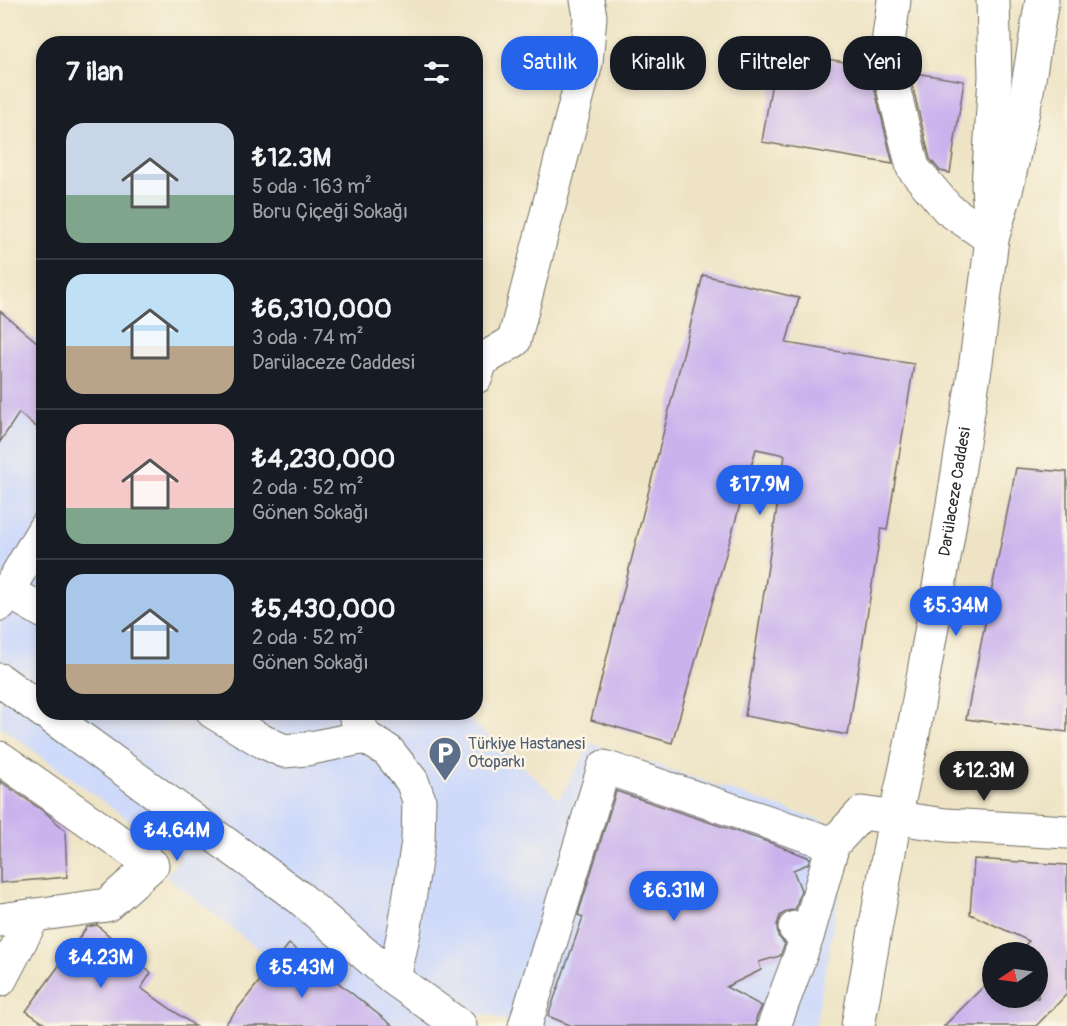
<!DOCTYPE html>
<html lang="tr">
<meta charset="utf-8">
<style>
:root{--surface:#171b24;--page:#20242c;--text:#f1f3f6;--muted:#9ea1a6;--line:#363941;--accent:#2563eb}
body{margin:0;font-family:Pangolin,sans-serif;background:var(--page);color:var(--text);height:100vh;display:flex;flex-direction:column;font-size:22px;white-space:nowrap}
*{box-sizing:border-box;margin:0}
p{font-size:20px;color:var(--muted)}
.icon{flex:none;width:33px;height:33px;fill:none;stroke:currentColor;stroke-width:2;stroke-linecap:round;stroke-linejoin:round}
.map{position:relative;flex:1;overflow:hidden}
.details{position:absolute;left:36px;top:36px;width:447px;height:684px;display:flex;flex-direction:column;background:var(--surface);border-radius:24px;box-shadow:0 3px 9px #0003}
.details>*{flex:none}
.banner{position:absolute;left:501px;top:36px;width:476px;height:54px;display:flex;gap:12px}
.needle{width:39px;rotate:257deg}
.buttons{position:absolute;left:982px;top:942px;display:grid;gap:12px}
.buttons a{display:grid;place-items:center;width:66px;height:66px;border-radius:50%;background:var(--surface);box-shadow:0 3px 9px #0003;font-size:30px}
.price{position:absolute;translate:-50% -51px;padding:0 14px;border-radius:21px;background:var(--accent);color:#fff;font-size:20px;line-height:39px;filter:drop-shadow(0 2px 3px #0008)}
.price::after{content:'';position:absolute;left:50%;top:36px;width:18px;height:14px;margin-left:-9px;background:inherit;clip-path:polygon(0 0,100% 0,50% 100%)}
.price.active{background:#222;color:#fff}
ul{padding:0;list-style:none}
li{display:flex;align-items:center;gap:18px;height:150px;padding:0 30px}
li+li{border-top:2px solid var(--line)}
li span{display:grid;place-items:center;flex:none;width:168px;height:120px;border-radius:18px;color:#555}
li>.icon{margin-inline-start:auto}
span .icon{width:72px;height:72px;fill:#fffc;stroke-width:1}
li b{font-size:26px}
h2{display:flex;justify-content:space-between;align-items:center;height:72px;padding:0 30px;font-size:26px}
.pill{padding:0 21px;border-radius:24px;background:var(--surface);box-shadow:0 3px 9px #0003;font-size:21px;line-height:54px}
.pill.active{background:var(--accent);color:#fff}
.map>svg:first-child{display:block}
.built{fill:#cfdafa}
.building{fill:#cab3ed}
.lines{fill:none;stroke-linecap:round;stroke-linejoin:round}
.minor-casing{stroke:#6f6c61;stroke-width:35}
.major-casing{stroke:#6f6c61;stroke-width:35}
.minor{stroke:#fff;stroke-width:33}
.major{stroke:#fff;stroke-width:33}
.labels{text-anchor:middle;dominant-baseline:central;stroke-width:5;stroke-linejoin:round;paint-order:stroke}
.street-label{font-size:16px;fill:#2b2b2b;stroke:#fcf5e5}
.service-label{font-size:16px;fill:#4e5e75;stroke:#fcf5e5;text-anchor:start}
</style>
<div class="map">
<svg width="1067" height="1026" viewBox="0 0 1067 1026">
<rect width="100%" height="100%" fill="#fcf5e5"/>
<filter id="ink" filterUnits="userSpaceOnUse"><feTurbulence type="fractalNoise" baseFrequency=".0167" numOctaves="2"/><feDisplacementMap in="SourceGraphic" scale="12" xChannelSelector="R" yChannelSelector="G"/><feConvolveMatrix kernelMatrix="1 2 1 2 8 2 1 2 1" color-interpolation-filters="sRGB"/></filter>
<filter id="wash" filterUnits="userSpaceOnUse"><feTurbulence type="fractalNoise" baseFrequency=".008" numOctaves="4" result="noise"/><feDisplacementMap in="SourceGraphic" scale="24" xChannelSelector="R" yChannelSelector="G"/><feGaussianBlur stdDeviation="1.35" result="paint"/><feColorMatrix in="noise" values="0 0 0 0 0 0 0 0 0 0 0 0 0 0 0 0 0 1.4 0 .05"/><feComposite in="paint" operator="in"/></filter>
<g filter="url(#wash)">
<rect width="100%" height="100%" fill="#eee4c5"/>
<!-- built -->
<path class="built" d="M0,311L43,348L44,712L462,713L559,799L591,743L782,808L828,823L847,853L815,1026H519L489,1014L479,1015L476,1026H349L275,962L166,876L180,858L0,726Z"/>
<g id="blocks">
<!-- building -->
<path class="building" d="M777,51L869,66L893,164L762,142Z
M909,72L964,81L950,173L940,171L930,159Z
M703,275L799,298L786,343L914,364L887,530L881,529L848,735L745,716L785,455L756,449L672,743L591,720Z
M0,311L44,348V433L19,413L0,442Z
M1016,468L1067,472V732L966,719Z
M0,781L46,813L65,830L67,877L0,883Z
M616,791L774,844L810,858L808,864L793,870L801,890L795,910L787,911L780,916L777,925L778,936L785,944L780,956L759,962L761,970L726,987L762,1006L756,1019V1026H572L548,1016L583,917L578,915Z
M974,859L1067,865V994L1036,1026H944L993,977V998H1038V952H1018L1029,941L970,914Z
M97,925L151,973L141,988L195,1026H48L26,1011L87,927Z
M289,944L340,984L393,1026H224Z"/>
</g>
</g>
<g filter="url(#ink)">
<use href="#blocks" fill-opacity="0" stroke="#6f6c61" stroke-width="1.5"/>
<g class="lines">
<!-- minor casing -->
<g class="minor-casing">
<path id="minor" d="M894,0L886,58L913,168L948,209L992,239
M476,377L481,361L514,341L586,63L590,16L587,0
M8,591L44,612
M0,604L44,529
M0,680L44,712
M45,712L300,898L394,979L460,1026
M213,712L262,741L284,751L306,749L365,737
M354,712L365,737L388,751L412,781L419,800L418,841L405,927L394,979
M0,758L152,865L107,905L0,920
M833,844L862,813L946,825L1067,832
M0,980L34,915
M525,1026L604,767L833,844L807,937
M774,1026L807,937L795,928"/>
</g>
<!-- major casing -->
<g class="major-casing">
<g id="major">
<path d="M989,202L988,185L995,77L993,0"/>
<path id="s1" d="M858,1026L895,818L911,745L946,547L976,362L992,239L1006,191L1026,97L1042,0"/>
</g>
</g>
<!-- minor -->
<use href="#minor" class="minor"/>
<!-- major -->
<use href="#major" class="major"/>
</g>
</g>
<!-- icons -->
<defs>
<g id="parking-pin" transform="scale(1.725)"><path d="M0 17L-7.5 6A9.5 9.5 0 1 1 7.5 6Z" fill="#5c6f8a" stroke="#fcf5e5"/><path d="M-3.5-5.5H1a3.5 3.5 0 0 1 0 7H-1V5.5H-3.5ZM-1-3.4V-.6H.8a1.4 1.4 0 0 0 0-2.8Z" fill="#fff"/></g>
</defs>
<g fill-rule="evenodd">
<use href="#parking-pin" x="445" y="753"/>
</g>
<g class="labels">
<!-- street labels -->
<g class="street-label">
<text stroke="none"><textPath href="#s1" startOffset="543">Darülaceze Caddesi</textPath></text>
</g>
<!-- service labels -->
<g class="service-label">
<text x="468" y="744">Türkiye Hastanesi<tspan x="468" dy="18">Otoparkı</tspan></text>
</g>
</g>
</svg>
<div class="buttons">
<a><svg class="needle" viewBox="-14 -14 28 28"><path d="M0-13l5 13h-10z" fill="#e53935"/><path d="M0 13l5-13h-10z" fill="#9ea1a6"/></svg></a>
</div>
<b class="price" style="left:760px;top:516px">₺17.9M</b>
<b class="price" style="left:956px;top:637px">₺5.34M</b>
<b class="price active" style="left:984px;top:802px">₺12.3M</b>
<b class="price" style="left:177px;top:862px">₺4.64M</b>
<b class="price" style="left:674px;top:922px">₺6.31M</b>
<b class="price" style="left:101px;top:989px">₺4.23M</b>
<b class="price" style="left:302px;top:999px">₺5.43M</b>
<div class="banner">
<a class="pill active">Satılık</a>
<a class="pill">Kiralık</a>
<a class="pill">Filtreler</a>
<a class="pill">Yeni</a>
</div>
<section class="details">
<h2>7 ilan<svg class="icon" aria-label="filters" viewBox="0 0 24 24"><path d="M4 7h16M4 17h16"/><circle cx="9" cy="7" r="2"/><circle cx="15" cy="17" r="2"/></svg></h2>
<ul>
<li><span style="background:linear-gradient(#c9d6e8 60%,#7fa58c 0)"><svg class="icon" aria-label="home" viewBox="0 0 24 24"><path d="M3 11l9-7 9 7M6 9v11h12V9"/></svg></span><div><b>₺12.3M</b><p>5 oda · 163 m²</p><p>Boru Çiçeği Sokağı</p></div></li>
<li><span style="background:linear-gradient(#bfe0f5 60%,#b9a48a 0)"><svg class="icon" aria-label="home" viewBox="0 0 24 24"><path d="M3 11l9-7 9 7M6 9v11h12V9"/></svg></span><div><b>₺6,310,000</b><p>3 oda · 74 m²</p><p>Darülaceze Caddesi</p></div></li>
<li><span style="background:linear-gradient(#f6c9c9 70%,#7fa58c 0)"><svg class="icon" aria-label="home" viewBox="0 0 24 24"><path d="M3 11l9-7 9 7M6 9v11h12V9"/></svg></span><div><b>₺4,230,000</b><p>2 oda · 52 m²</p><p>Gönen Sokağı</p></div></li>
<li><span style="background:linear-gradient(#a9c7e8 75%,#b9a48a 0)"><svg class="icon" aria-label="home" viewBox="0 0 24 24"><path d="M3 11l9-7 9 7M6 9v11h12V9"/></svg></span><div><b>₺5,430,000</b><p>2 oda · 52 m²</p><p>Gönen Sokağı</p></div></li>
</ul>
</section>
</div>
